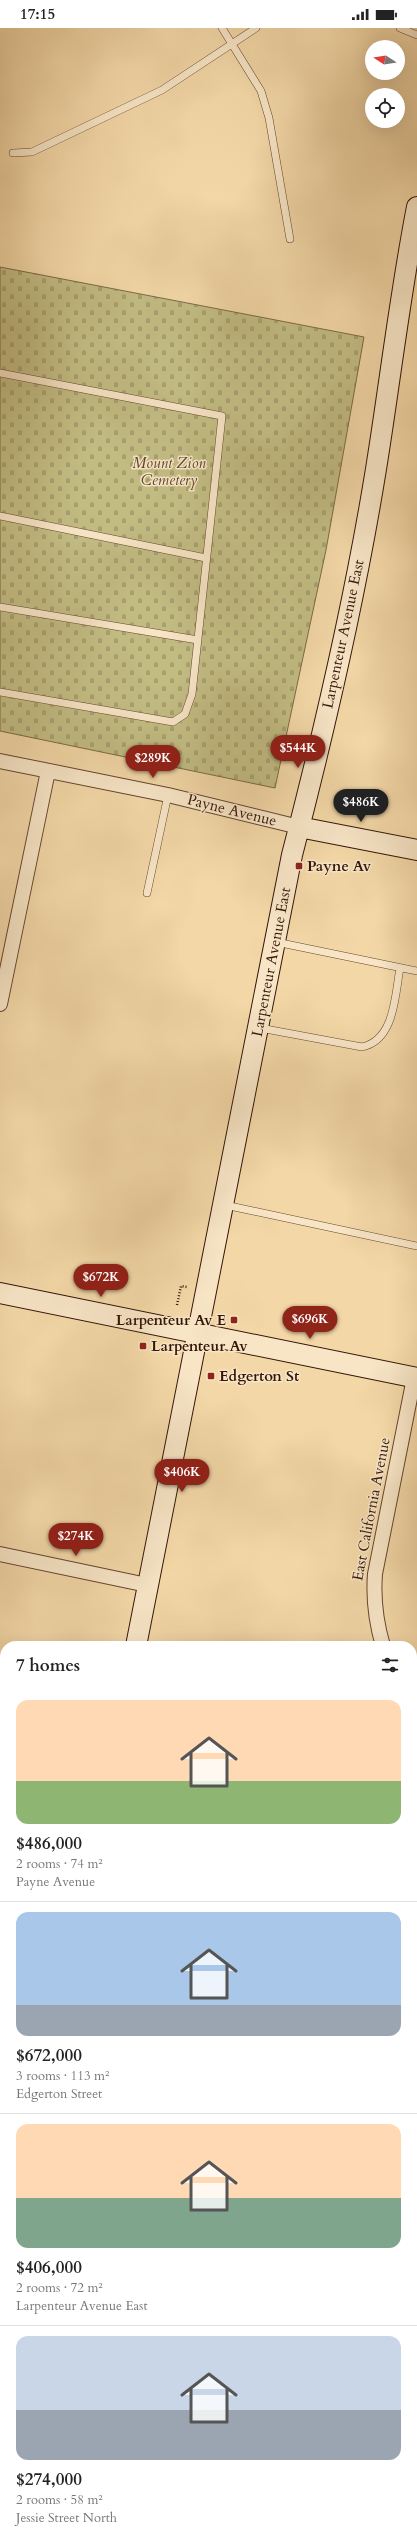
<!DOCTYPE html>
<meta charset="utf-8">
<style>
:root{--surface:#fff;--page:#f6f6f6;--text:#222;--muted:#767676;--line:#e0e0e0;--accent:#8f2418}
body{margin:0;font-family:Cardo,serif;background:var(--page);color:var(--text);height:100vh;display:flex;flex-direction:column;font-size:15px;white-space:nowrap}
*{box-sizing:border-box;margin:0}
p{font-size:13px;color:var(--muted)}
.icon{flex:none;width:22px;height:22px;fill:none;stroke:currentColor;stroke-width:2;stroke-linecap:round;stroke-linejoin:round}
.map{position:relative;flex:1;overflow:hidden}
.panel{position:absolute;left:0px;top:1613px;width:417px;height:904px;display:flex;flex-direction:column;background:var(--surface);border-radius:16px 16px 0 0;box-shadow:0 4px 16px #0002}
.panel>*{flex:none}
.needle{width:26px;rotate:282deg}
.buttons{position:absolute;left:365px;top:12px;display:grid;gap:8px}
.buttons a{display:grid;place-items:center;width:40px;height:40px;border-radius:50%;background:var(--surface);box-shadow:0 4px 16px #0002;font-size:20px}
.price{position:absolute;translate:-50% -34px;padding:0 9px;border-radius:14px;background:var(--accent);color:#fff;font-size:13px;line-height:26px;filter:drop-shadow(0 1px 2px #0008)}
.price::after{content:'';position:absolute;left:50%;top:24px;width:12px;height:9px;margin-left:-6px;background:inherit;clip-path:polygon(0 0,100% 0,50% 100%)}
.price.current{background:#222;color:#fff}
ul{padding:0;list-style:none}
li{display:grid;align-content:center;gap:8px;height:212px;padding:0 16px}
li+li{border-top:1px solid var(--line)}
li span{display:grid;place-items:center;height:124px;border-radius:12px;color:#555}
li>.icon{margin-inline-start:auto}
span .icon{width:72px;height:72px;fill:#fffc;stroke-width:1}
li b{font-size:17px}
h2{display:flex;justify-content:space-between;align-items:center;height:48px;padding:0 16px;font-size:17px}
.status{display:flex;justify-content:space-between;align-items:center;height:28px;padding:0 20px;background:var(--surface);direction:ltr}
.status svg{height:11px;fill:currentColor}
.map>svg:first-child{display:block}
.forest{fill:url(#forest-firs);stroke:#7b6946}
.cemetery{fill:url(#cemetery-stones);stroke:#7b6946}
.park{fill:url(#park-crowns);stroke:#7b6946}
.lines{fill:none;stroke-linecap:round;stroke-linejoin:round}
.lane-casing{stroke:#644630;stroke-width:8}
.street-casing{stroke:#644630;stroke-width:16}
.secondary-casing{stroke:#341608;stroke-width:22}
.path{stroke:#341608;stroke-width:2.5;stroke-dasharray:1 2;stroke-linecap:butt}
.lane{stroke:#f7e5c6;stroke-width:7}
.street{stroke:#f7e5c6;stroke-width:14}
.secondary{stroke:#f7e5c6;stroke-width:20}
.poi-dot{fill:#8f2418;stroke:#f7e5c6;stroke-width:1.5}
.labels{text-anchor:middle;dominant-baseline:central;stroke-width:3;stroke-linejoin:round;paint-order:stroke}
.park-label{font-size:15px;font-style:italic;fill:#5f482d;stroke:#f7e5c6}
.street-label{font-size:15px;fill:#341608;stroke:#f7e5c6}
.poi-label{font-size:15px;font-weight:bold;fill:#341608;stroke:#f7e5c6;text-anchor:start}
</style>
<div class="status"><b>17:15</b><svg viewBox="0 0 49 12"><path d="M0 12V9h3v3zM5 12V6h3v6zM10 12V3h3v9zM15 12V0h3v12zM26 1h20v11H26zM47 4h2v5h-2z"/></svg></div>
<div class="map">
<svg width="417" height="2517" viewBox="0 0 417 2517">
<defs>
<pattern id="forest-firs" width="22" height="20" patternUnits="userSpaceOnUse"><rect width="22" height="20" fill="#c2bc83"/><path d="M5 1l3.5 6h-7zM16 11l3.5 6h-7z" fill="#a7a170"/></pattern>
<pattern id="cemetery-stones" width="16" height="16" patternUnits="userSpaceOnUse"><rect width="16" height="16" fill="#c2bc83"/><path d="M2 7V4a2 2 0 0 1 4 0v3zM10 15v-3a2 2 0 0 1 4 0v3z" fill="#a7a170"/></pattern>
<pattern id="park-crowns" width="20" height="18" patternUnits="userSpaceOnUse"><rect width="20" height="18" fill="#c2bc83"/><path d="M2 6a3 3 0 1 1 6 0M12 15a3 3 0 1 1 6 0" fill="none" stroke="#a7a170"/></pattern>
</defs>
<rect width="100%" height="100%" fill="#f3d7a7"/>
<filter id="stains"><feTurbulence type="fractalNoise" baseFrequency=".005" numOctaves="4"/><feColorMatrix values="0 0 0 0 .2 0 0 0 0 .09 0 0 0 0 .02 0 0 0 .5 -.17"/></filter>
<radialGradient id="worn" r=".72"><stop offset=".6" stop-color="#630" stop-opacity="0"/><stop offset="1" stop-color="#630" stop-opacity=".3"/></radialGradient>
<!-- forest -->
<path class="forest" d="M114,2512H389L393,2517H114Z"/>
<!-- cemetery -->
<path class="cemetery" d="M0,239L364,309L326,522L275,760L0,703Z"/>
<!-- park -->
<path class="park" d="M0,2012L5,2019V2172L0,2170Z"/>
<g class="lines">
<!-- lane casing -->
<g class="lane-casing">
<path id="lane" d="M222,0L261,63L269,90L290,211
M400,0L417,7
M13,125L32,124L162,62L256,0
M0,345L222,388L192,666L185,686L173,694L0,664
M0,488L206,530
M0,579L198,612
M147,865L168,767
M276,914L417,943
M260,1000L362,1019C395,1012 395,967 400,940
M225,1177L417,1218"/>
</g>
<!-- street casing -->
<g class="street-casing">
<path id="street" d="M0,733L168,767L299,799
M0,976L48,743
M0,1526L147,1557
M383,1618C376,1594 373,1571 375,1546L414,1350
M413,2108H417"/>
</g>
<!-- secondary casing -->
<g class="secondary-casing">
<path id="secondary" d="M299,799L417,822
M0,1265L417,1350
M136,1618L292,827C325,700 355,571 376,441C390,354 400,266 417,179
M0,2175L5,2176
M0,2290L5,2266"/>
</g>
<!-- path -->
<path class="path" d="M177,1277L181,1258L187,1259
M273,2512L276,2517"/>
<!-- lane -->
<use href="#lane" class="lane"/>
<!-- street -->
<use href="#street" class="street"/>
<!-- secondary -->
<use href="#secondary" class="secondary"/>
</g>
<!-- markers -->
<g class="poi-dot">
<rect x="295" y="834" width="8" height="8" rx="2"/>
<rect x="230" y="1288" width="8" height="8" rx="2"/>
<rect x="139" y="1314" width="8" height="8" rx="2"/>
<rect x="207" y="1344" width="8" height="8" rx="2"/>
</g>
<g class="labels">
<!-- park labels -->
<g class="park-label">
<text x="169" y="435">Mount Zion<tspan x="169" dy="17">Cemetery</tspan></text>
</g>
<!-- street labels -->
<g class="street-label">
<text transform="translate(343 606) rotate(-78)">Larpenteur Avenue East</text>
<text transform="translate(232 782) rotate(14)">Payne Avenue</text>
<text transform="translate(271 934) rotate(-79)">Larpenteur Avenue East</text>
<text transform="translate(371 1481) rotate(-79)">East California Avenue</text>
</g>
<!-- poi labels -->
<g class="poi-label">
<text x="307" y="838">Payne Av</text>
<text x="226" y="1292" text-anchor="end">Larpenteur Av E</text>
<text x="151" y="1318">Larpenteur Av</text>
<text x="219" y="1348">Edgerton St</text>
</g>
</g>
<rect width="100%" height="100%" filter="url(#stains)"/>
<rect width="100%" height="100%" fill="url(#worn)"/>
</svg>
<div class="buttons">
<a><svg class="needle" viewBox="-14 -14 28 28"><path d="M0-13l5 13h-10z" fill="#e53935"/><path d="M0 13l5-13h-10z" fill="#767676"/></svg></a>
<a><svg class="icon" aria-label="locate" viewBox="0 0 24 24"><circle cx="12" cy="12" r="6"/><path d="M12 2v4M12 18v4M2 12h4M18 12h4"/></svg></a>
</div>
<b class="price" style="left:298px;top:741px">$544K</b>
<b class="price" style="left:153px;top:751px">$289K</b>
<b class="price current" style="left:361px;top:795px">$486K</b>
<b class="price" style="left:101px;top:1270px">$672K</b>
<b class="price" style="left:310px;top:1312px">$696K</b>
<b class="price" style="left:182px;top:1465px">$406K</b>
<b class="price" style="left:76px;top:1529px">$274K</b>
<section class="panel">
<h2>7 homes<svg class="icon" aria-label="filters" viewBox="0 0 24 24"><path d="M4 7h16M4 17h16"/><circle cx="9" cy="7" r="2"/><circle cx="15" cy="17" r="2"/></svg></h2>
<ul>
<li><span style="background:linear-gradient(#ffd9b3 65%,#8fb573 0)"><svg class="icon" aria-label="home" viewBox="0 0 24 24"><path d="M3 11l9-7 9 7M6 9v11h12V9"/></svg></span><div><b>$486,000</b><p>2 rooms · 74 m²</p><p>Payne Avenue</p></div></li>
<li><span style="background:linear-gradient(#a9c7e8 75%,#9aa5b1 0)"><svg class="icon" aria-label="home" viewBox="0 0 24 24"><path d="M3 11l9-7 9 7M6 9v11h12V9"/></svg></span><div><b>$672,000</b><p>3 rooms · 113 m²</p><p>Edgerton Street</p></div></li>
<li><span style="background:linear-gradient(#ffd9b3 60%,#7fa58c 0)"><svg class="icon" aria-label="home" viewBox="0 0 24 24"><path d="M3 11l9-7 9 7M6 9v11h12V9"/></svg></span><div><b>$406,000</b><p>2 rooms · 72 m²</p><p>Larpenteur Avenue East</p></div></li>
<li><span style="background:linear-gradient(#c9d6e8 60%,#9aa5b1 0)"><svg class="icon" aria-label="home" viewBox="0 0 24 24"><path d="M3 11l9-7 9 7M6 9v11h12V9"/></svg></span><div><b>$274,000</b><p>2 rooms · 58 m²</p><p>Jessie Street North</p></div></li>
</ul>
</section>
</div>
